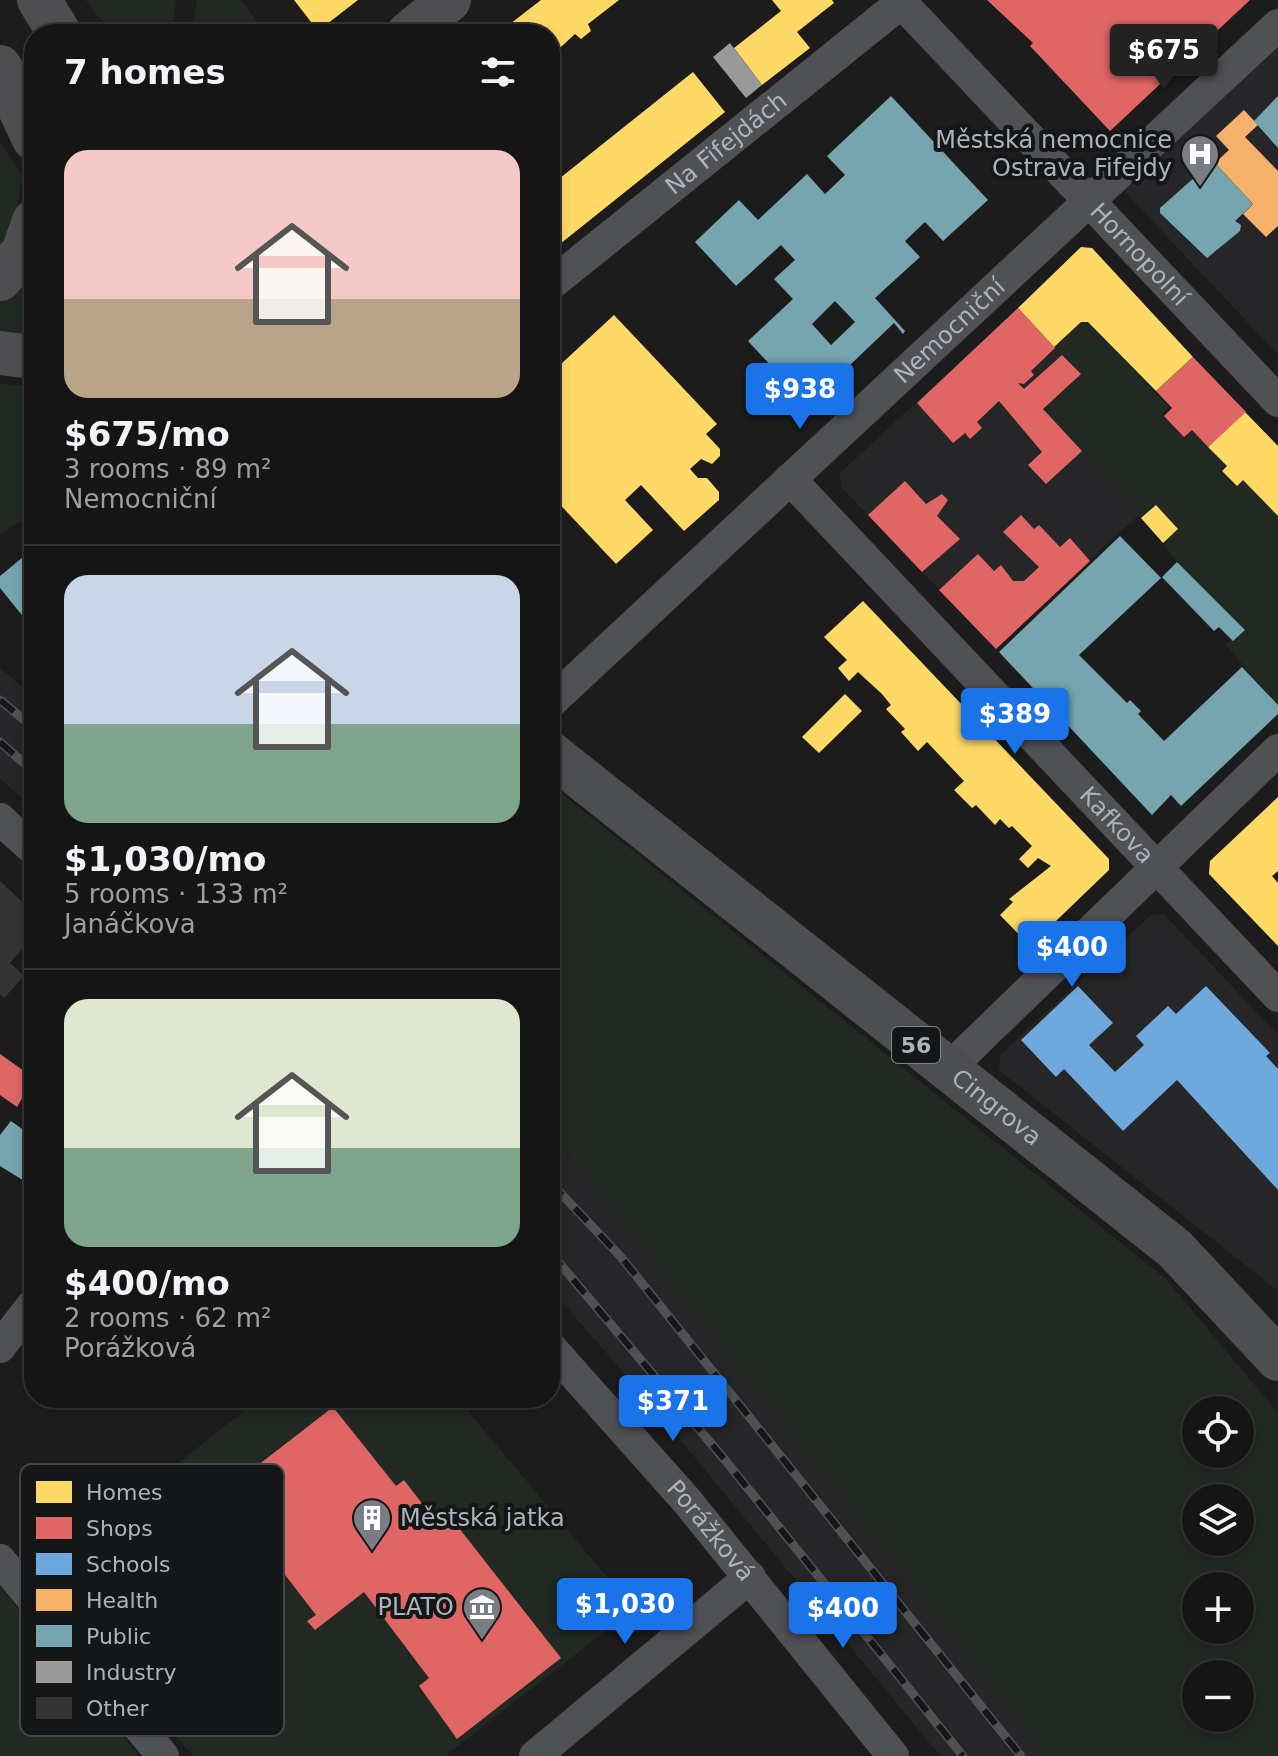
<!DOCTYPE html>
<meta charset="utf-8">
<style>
:root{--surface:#151515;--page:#1e1e1e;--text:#f1f3f6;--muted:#9d9fa0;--line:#343434;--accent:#1a73e8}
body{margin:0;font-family:"DejaVu Sans",sans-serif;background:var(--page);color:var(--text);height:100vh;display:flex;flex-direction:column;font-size:30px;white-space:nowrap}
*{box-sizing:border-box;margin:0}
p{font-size:26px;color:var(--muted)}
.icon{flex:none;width:44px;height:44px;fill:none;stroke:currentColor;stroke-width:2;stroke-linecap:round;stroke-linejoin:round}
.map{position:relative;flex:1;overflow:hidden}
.panel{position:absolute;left:24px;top:24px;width:536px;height:1384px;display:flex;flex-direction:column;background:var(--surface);border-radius:32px;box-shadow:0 4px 12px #0003,0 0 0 2px var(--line)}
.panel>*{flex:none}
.fabs{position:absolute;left:1182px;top:1396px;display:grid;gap:16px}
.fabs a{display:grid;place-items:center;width:72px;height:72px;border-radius:50%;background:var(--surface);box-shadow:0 4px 12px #0003,0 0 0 2px var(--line);font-size:40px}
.price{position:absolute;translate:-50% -68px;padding:0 18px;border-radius:8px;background:var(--accent);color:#fff;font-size:26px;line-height:52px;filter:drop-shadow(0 2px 4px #0008)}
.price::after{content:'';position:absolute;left:50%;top:48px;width:24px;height:18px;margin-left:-12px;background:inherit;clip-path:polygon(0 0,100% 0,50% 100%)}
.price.selected{background:#222;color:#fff}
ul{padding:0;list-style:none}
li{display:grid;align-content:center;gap:16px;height:424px;padding:0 40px}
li+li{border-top:2px solid var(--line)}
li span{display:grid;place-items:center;height:248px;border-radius:24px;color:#555}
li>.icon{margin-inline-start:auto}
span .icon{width:144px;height:144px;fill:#fffc;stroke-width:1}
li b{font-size:34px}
h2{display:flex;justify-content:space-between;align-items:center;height:96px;padding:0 40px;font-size:34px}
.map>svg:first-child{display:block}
.built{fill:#262628}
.green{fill:#212922;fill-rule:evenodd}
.homes{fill:#ffd966}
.shops{fill:#e06666}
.schools{fill:#6fa8dc}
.health{fill:#f6b26b}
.public{fill:#76a5af;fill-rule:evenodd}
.industry{fill:#999}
.building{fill:#343434}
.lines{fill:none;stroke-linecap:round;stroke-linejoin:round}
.minor{stroke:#505155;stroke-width:32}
.primary{stroke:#4d4e51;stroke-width:44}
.trunk{stroke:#4e4e51;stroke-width:44}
.rail-casing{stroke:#505153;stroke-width:9}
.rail{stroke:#151618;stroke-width:6;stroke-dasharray:18;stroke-linecap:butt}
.labels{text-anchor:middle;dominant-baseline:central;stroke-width:8;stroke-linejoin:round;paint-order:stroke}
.shield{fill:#151618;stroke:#7f848b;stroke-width:2}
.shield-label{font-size:22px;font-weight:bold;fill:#adb3bc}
.poi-label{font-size:24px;fill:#adb3bc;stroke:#151618;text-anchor:end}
.street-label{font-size:24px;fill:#adb3bc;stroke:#151618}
.key{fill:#151618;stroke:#434549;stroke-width:2}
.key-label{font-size:22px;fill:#adb3bc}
</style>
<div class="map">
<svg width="1278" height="1756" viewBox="0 0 1278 1756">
<rect width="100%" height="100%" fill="#1c1c1c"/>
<!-- built -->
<path class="built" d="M1278,25V355L1112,178Z
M1018,308L1080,372L1042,407L1139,515L994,647L841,487L840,473Z
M0,668L34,697V809L0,779Z
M1164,914L1278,1035V1291L999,1070L1000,1055L1016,1040L1151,915Z
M550,1138L565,1151L1047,1756H940L660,1415L550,1288Z"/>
<!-- green -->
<path class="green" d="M86,0H176L172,34C124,34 115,43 86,0Z
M197,0H241L260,25L262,34H192Z
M0,141L22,176L16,221L0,246Z
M34,260V342L0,340V296Z
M1078,320L1087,321L1169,407L1162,413L1182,435L1190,428L1225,465L1220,471L1234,486L1243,478L1278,515V706L1226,645L1241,630L1177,562L1163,543L1178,529L1156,505L1141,518L1042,407L1080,372L1053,344Z
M0,384L34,386V513L0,534Z
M551,785L1166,1279L1278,1413V1756H1047L565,1151L550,1138ZM1240,1410V1454H1196V1410ZM1196,1498H1240V1542H1196ZM1240,1586V1630H1196V1586ZM1240,1674V1718H1196V1674Z
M260,1398H457L634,1609L445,1756H193L41,1572Z
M0,1587L139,1756H0Z"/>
<!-- homes -->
<path class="homes" d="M294,0H358L318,31Z
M541,0H619L588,24L591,31L581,39L575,34L550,57V34H497Z
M772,0H832L834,3L797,32L810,48L762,85L734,48L781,11Z
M693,72L725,112L550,252V186Z
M1081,247L1092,248L1193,357L1156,391L1088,322H1081L1054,347L1018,308Z
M614,315L717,424L706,434L720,449V456L712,464L701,459L690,469L698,478H707L719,492V500L684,531L641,485L625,500L653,530L616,564L550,494V352L561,364Z
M1245,412L1278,446V516L1243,480L1237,486L1222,471L1227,466L1208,447Z
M1156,505L1178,529L1163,543L1141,518Z
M863,601L1109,859V870L1030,946L1000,915L1013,902L1009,899L1051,866L1038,858L1028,868L1019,859L1032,846L1012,826L1009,828L1000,819L995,825L976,805L972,808L954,790L964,781L927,742L918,751L901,732L905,729L886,709L891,705L882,694L858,672L849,681L838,668L847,660L824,637Z
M845,694L862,711L819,753L802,737Z
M1278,797V871L1272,876L1278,883V946L1209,874L1210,861Z"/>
<!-- shops -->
<path class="shops" d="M987,0H1250L1110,131L1030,46L1033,43Z
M1018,308L1055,348L1031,371L1034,375L1024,384L1018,383L1024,389L1062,355L1081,374L1043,409L1082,451L1046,484L1028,465L1042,452L999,401L977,422L982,428L970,439L965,433L953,443L917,403Z
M1193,357L1246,412L1208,447L1192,430L1184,437L1164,416L1172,408L1156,391Z
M905,481L926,504L942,494L948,500L937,516L960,539L922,572L868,515Z
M1021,515L1034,529L1039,525L1060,547L1070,538L1090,561L996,649L939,590L978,554L994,571L1001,565L1013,581H1024L1039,567L1003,532Z
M0,1054L34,1078L17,1107L0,1095Z
M333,1407L396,1486L404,1480L440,1527L451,1518L561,1658L457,1739L419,1686L429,1678L364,1592L315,1630L307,1621L316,1615L222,1493Z"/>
<!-- schools -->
<path class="schools" d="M1078,986L1113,1023L1089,1045L1115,1072L1144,1045L1136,1036L1168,1006L1176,1014L1206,986L1270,1053L1266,1056L1278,1069V1190L1177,1080L1123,1131L1064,1069L1056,1077L1021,1040Z"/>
<!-- health -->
<path class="health" d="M1244,110L1258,125L1245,137L1278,171V226L1266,237L1243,214L1253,204L1215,163L1229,150L1216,136Z"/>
<!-- public -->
<path class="public" d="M891,96L988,200L943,241L925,222L905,241L920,257L875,298L905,331L903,334L894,323L829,385L811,365L789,385L748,341L793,299L774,279L795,260L781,245L736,286L695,242L739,200L758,220L807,174L825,194L845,175L827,156ZM835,301L855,322L831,345L812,324Z
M1278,96V148L1254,121Z
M1213,161L1253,204L1235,221L1241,225L1240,231L1207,258L1160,213V208Z
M1120,536L1161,578L1079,655L1127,703L1130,700L1141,711L1138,714L1164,741L1242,667L1278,705V714L1181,806L1171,795L1152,815L999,652Z
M34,548V630L0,588V576Z
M1177,562L1245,630L1233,641L1219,627L1214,631L1162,577Z
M11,1121L29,1134L34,1127V1187L0,1166V1135Z"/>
<!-- industry -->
<path class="industry" d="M730,43L762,85L746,98L713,57Z"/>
<!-- building -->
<path class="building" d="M0,881L34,913V953L26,945L10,963L24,976L4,998L0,994Z"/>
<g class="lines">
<!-- minor -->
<g class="minor">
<path id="s1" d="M899,0L1278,401"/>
<path id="s2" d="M550,285L901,3"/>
<path id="s3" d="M790,479L1278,996"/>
<path id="s4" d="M550,703L1278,25"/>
<path d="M0,819L34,850"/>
<path d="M947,1070L1278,750"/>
<path d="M0,1347L34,1303"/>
<path id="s5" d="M550,1347L687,1501L893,1756"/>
<path d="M0,1560L163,1756"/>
<path d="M535,1756L750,1577"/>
</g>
<!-- primary -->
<path class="primary" id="s6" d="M550,753L1175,1249L1278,1359"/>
<!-- trunk -->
<path class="trunk" d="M39,0L60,34
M408,34L449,0
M0,67L34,139
M0,279L23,252L34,221
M0,353L34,357"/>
<!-- rail casing -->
<g class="rail-casing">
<path id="rail" d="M0,700L34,728
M0,742L34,772
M550,1182L621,1257L1021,1756
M550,1252L725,1460L963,1756"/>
</g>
<!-- rail -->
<use href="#rail" class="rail"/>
</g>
<!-- icons -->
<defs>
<g id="hospital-pin" transform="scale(2)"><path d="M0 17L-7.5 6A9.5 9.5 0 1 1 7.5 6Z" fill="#7a7e84" stroke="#151618"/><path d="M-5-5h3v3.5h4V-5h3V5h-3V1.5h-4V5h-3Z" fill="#fff"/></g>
<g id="building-pin" transform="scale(2)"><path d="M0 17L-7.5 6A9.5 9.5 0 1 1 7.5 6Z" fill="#7a7e84" stroke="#151618"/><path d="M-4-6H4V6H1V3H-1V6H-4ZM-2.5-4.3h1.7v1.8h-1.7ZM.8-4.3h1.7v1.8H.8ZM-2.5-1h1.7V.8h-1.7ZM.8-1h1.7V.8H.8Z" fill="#fff"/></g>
<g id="museum-pin" transform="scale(2)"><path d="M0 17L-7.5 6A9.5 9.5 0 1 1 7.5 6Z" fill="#7a7e84" stroke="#151618"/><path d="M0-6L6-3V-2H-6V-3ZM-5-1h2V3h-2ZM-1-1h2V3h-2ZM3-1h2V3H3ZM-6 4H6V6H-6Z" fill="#fff"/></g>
</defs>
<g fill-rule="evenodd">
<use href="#hospital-pin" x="1200" y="154"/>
<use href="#building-pin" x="372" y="1518"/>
<use href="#museum-pin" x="482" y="1607"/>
</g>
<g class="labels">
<!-- shield labels -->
<rect class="shield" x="892" y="1027" width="48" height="36" rx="6"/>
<g class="shield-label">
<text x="916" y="1045">56</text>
</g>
<!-- poi labels -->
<g class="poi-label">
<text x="1172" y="140">Městská nemocnice<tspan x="1172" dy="28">Ostrava Fifejdy</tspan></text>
<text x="400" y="1518" text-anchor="start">Městská jatka</text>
<text x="454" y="1607">PLATO</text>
</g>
<!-- street labels -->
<g class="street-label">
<text stroke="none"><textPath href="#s2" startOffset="226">Na Fifejdách</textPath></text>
<text stroke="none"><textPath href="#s1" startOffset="350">Hornopolní</textPath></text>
<text stroke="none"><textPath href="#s4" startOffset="546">Nemocniční</textPath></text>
<text stroke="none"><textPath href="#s3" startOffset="476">Kafkova</textPath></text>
<text stroke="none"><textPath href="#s6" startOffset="570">Cingrova</textPath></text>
<text stroke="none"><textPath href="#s5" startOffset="244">Porážková</textPath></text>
</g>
</g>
<!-- legend -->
<rect x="20" y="1464" width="264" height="272" rx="12" class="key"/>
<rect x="36" y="1481" width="36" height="22" fill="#ffd966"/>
<rect x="36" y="1517" width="36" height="22" fill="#e06666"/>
<rect x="36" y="1553" width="36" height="22" fill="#6fa8dc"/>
<rect x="36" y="1589" width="36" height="22" fill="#f6b26b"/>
<rect x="36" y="1625" width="36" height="22" fill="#76a5af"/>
<rect x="36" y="1661" width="36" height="22" fill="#999"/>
<rect x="36" y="1697" width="36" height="22" fill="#343434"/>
<g class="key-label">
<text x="86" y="1500">Homes</text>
<text x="86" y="1536">Shops</text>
<text x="86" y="1572">Schools</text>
<text x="86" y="1608">Health</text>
<text x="86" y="1644">Public</text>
<text x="86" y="1680">Industry</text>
<text x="86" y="1716">Other</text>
</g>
</svg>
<div class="fabs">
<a><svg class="icon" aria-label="locate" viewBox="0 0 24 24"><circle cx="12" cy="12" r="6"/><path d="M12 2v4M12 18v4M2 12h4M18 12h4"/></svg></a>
<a><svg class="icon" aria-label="layers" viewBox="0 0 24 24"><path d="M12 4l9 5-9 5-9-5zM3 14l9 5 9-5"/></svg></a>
<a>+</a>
<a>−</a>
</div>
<b class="price selected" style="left:1164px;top:92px">$675</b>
<b class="price" style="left:800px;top:431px">$938</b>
<b class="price" style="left:1015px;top:756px">$389</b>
<b class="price" style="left:1072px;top:989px">$400</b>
<b class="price" style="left:673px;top:1443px">$371</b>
<b class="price" style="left:625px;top:1646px">$1,030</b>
<b class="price" style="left:843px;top:1650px">$400</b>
<section class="panel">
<h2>7 homes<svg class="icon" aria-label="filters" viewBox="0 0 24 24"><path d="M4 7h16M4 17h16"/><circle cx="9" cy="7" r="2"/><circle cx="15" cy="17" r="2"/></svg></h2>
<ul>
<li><span style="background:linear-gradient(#f6c9c9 60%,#b9a48a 0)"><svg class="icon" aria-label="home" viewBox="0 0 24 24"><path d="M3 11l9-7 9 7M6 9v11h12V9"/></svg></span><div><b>$675/mo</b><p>3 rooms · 89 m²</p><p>Nemocniční</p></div></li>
<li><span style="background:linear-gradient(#c9d6e8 60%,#7fa58c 0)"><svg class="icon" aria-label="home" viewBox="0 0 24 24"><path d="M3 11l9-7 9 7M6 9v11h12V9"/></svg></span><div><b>$1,030/mo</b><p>5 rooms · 133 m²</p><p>Janáčkova</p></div></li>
<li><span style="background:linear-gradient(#dfe7d0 60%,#7fa58c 0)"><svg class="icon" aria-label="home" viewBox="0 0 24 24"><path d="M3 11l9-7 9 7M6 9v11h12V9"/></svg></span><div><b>$400/mo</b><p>2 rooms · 62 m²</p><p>Porážková</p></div></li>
</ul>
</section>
</div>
